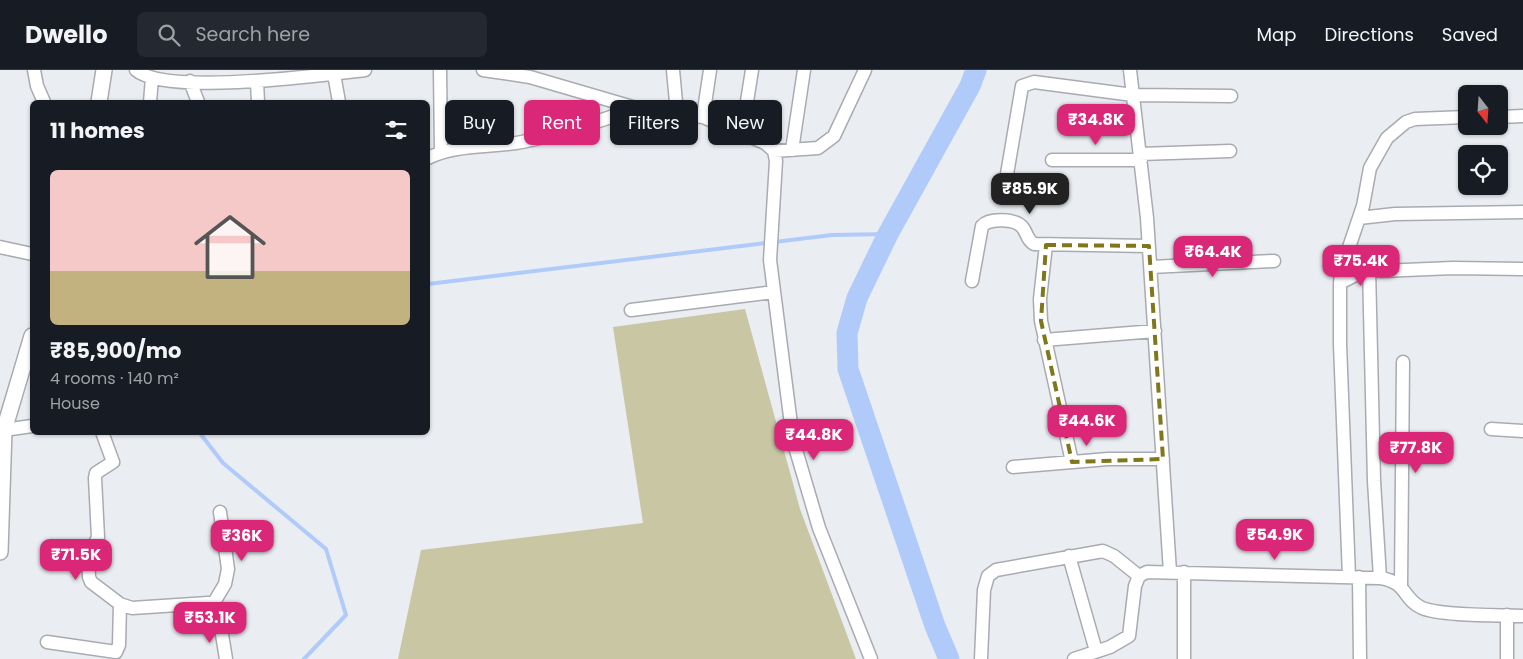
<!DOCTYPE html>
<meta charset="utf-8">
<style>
:root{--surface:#171b24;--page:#242831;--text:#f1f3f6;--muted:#9ea1a6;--line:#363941;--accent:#db2777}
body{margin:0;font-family:Poppins,sans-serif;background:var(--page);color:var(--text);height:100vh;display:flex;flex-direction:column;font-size:19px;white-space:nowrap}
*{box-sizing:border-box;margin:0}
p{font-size:16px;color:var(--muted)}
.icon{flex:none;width:28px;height:28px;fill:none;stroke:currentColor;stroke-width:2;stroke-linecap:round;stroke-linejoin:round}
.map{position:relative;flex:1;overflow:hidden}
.sheet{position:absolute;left:30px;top:30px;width:400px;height:335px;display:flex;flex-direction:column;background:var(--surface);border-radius:8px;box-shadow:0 1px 4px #0004}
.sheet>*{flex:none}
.guide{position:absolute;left:445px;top:30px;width:475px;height:45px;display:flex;gap:10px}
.needle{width:32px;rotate:163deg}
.fabs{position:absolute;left:1458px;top:15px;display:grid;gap:10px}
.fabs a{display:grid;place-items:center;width:50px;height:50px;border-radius:8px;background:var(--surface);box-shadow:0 1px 4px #0004;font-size:25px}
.price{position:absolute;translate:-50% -42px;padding:0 11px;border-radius:10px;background:var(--accent);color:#fff;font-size:16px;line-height:32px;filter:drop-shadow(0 1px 2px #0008)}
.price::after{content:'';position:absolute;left:50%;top:30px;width:15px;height:11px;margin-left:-8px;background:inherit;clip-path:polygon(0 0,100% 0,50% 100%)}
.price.selected{background:#222;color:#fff}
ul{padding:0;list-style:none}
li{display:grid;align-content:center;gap:10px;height:265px;padding:0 20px}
li span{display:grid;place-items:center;height:155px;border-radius:8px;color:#555}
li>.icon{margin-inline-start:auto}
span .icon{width:90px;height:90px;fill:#fffc;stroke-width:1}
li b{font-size:21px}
h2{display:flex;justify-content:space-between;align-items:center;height:60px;padding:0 20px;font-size:21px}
.chip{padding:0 18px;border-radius:8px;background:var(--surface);box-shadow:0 1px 4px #0004;font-size:18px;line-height:45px}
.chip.selected{background:var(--accent);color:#fff}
header{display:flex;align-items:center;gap:30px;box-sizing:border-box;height:70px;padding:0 25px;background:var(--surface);border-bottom:1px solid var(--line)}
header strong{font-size:24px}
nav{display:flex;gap:28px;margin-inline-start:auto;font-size:18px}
.search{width:350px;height:45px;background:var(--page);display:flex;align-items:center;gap:12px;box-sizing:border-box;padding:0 18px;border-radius:8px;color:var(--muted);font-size:19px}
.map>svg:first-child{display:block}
.green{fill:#c9c6a3}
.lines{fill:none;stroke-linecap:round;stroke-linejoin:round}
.stream{stroke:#b0cbfa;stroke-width:4}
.river{stroke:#b0cbfa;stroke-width:21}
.minor-casing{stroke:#a9abb0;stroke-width:15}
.tertiary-casing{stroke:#a9abb0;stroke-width:18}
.minor{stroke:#fff;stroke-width:12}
.tertiary{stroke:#fff;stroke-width:15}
.marked{fill:none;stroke:#80771c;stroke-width:4;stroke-dasharray:10 6;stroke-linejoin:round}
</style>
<header>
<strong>Dwello</strong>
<div class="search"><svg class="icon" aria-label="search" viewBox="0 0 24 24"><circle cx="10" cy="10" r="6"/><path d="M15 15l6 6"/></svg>Search here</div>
<nav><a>Map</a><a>Directions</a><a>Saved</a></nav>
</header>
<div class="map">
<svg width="1523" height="589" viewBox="0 0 1523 589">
<rect width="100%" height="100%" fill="#eaedf1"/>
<!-- green -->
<path class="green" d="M745,239L800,439L856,589H398L421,480L643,453L613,257Z"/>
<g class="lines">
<!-- stream -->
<path class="stream" d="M428,214L832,165L888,164
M199,362L223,393L326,479L346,545L304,589"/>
<!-- river -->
<path class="river" d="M949,589L935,556L848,299L847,263L857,228L888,164L970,16L976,0"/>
<!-- minor casing -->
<g class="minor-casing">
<path id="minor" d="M34,0L37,16L44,32
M136,0C166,26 323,5 365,0
M440,0L441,82
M483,0L530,7L636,38L703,47L765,73L774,81L776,91L770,190L793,370L819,458L871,589
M673,0L677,43
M1130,0L1147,148L1170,502
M334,4L339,32
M190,11L198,32
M257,12L258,32
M150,32L152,8
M703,47L710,0
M1499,47L1523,46
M742,63L752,0
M792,80L804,0
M774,81L818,78L834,66L865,0
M1140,84L1230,81
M428,88C456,74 491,78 522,72C562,64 598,52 636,38
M1052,90H1141
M1007,104L1022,16L1034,12L1133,25L1231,26
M1359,148L1395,144L1523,142
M1046,175L1040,229L1041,251L1072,392
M0,177L32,184
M1346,183L1369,198L1381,201L1453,198L1523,199
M1151,197L1274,191
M972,211L982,156C989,148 1016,148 1023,158C1027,163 1027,170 1034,174L1149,176
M1340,213L1369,198L1374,411L1380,508
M631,240L774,222
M1044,270L1155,261
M1491,359L1523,361
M4,360L32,356
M102,362L113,392L96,403L95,408L98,467L88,488L89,507L91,512L120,534L132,538L208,533L213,534L219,546L226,589
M1013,397L1108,389H1163
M1069,486L1096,581
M1184,502V589
M1349,507L1340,274V213L1342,198L1363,136L1370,98L1387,68L1406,52L1415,49L1466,47
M1359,507L1360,589
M1401,516L1403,292
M213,534L225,514L228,499L220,442
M1507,545V589
M47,572L116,582L119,575L120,534
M981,589L984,520L988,506L996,500L1103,481L1114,486L1139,506
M1074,589L1110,577L1129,566L1135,516L1139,506L1147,502L1380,508C1408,512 1402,529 1422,538C1440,546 1500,545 1523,546"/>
</g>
<!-- tertiary casing -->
<g class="tertiary-casing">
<path id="tertiary" d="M99,32L104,0
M0,482L4,360L32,266"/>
</g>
<!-- minor -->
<use href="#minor" class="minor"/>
<!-- tertiary -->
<use href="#tertiary" class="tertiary"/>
</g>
<!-- marked area -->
<path class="marked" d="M1046,175L1149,176L1163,389L1072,392L1041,251Z"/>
</svg>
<div class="fabs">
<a><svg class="needle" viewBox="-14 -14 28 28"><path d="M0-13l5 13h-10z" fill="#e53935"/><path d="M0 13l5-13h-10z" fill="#9ea1a6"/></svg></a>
<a><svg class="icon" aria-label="locate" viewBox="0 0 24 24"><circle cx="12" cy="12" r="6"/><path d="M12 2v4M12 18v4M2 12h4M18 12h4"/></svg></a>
</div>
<b class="price" style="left:1096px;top:76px">₹34.8K</b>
<b class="price selected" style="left:1030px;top:145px">₹85.9K</b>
<b class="price" style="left:1213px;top:208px">₹64.4K</b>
<b class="price" style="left:1361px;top:217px">₹75.4K</b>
<b class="price" style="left:1087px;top:377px">₹44.6K</b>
<b class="price" style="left:814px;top:391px">₹44.8K</b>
<b class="price" style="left:1416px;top:404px">₹77.8K</b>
<b class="price" style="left:1275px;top:491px">₹54.9K</b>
<b class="price" style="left:242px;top:492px">₹36K</b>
<b class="price" style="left:76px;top:511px">₹71.5K</b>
<b class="price" style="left:210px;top:574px">₹53.1K</b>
<div class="guide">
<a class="chip">Buy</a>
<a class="chip selected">Rent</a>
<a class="chip">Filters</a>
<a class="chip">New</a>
</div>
<section class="sheet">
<h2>11 homes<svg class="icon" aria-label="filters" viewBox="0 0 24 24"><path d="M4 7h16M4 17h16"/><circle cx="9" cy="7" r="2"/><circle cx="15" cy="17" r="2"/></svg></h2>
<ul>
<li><span style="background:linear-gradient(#f6c9c9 65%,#c2b280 0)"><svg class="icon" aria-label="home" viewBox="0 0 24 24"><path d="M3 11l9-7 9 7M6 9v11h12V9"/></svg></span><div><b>₹85,900/mo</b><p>4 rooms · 140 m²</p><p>House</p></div></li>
</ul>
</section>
</div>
